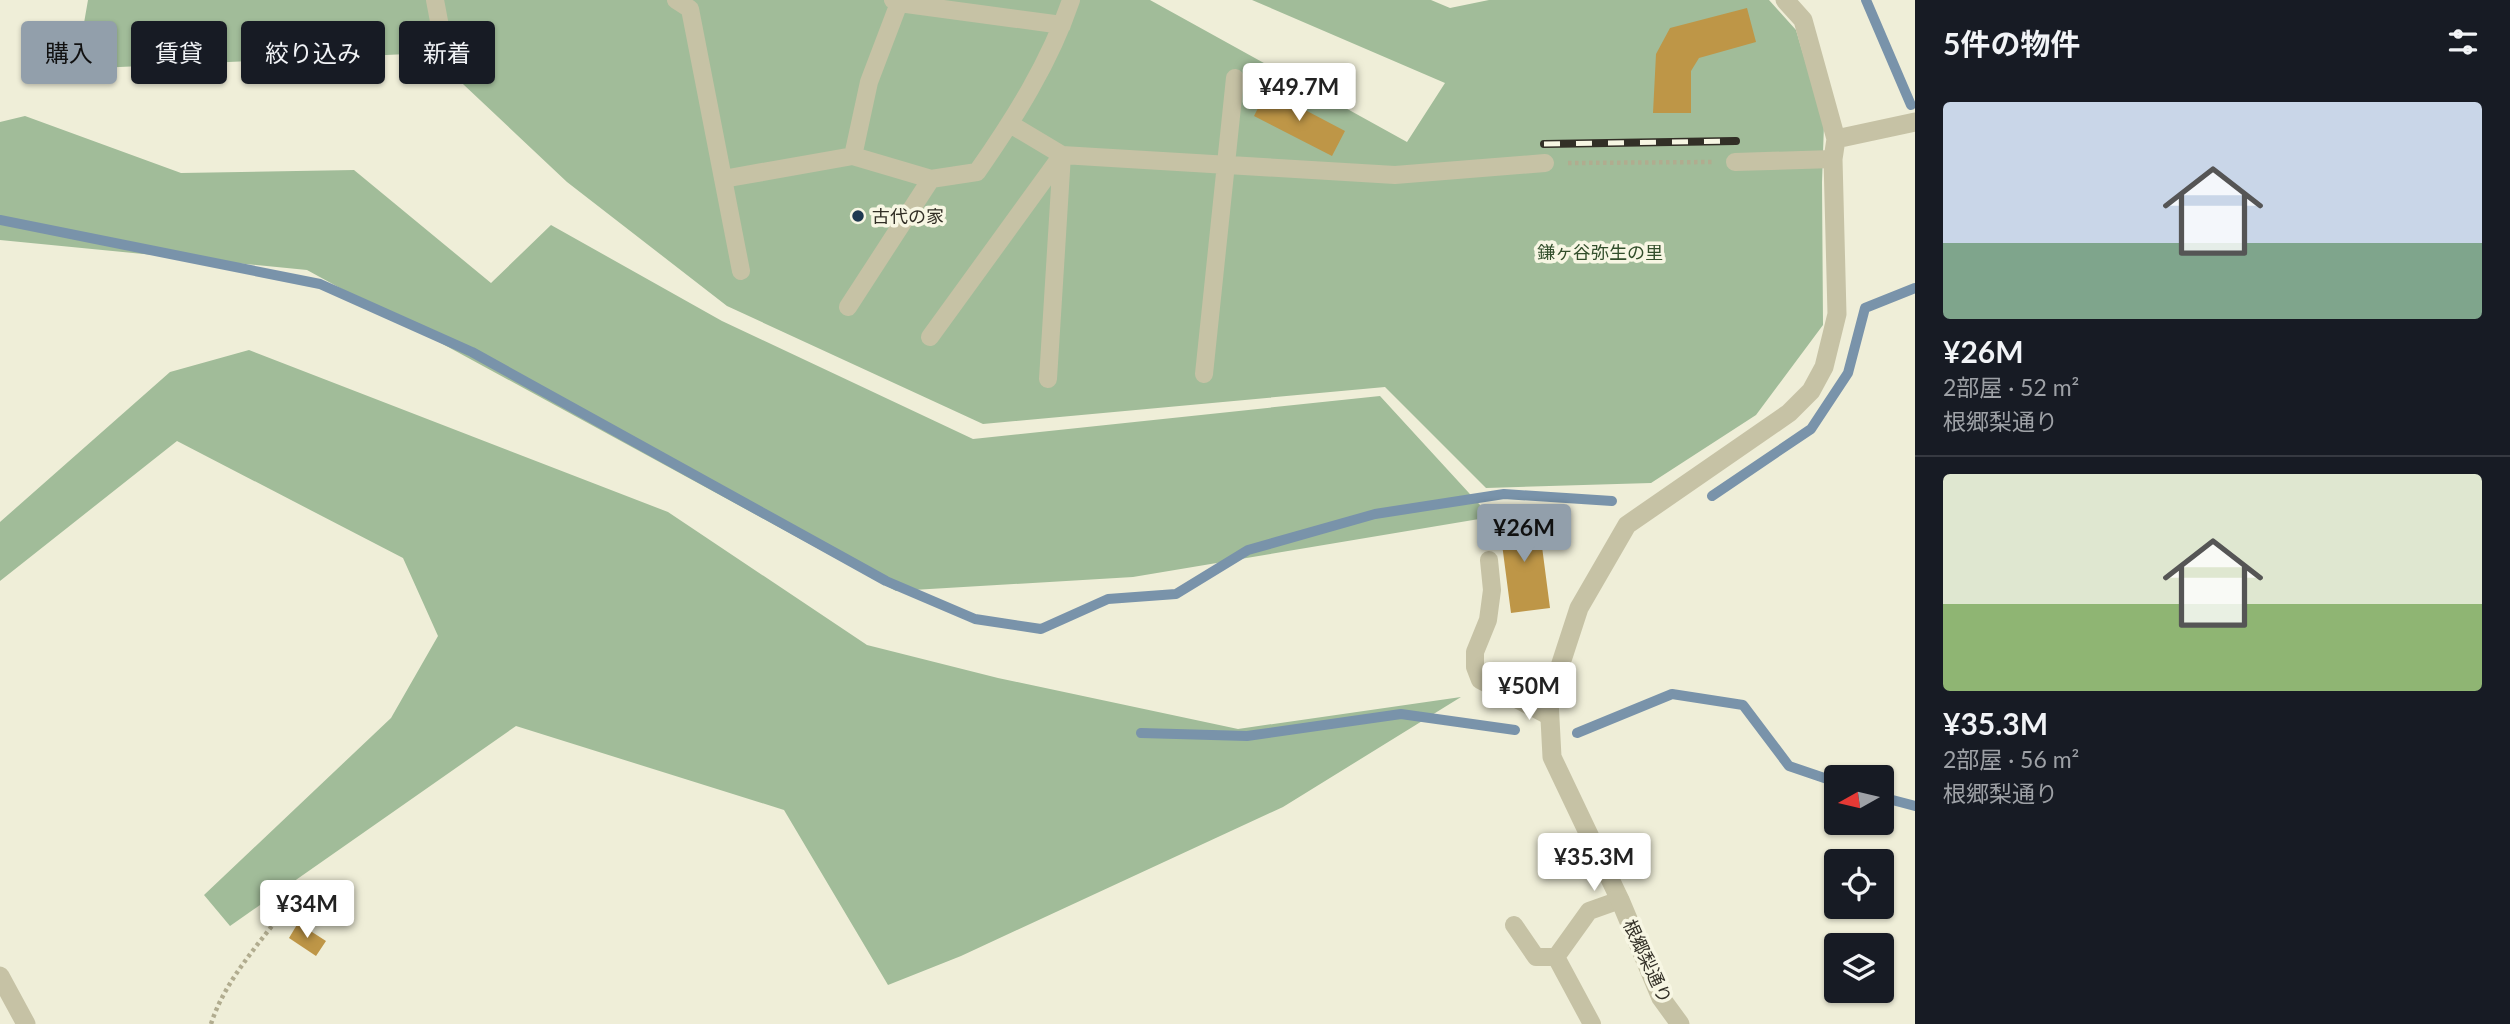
<!DOCTYPE html>
<html lang="ja">
<meta charset="utf-8">
<style>
:root{--surface:#171b24;--page:#242831;--text:#f1f3f6;--muted:#9ea1a6;--line:#363941;--accent:#929fab}
body{margin:0;font-family:Lato,"Noto Sans JP",sans-serif;background:var(--page);color:var(--text);height:100vh;display:flex;flex-direction:column;font-size:26px;white-space:nowrap}
*{box-sizing:border-box;margin:0}
p{font-size:23px;color:var(--muted)}
.icon{flex:none;width:38px;height:38px;fill:none;stroke:currentColor;stroke-width:2;stroke-linecap:round;stroke-linejoin:round}
.map{position:relative;flex:1;overflow:hidden}
.details{display:flex;flex-direction:column;background:var(--surface);width:595px}
.details>*{flex:none}
.guide{position:absolute;left:21px;top:21px;width:665px;height:63px;display:flex;gap:14px}
.needle{width:46px;rotate:262deg}
.buttons{position:absolute;left:1824px;top:765px;display:grid;gap:14px}
.buttons a{display:grid;place-items:center;width:70px;height:70px;border-radius:7px;background:var(--surface);box-shadow:0 2px 5px #0004;font-size:35px}
.price{position:absolute;translate:-50% -60px;padding:0 16px;border-radius:7px;background:#fff;color:#222;font-size:23px;line-height:46px;filter:drop-shadow(0 2px 4px #0008)}
.price::after{content:'';position:absolute;left:50%;top:42px;width:21px;height:16px;margin-left:-10px;background:inherit;clip-path:polygon(0 0,100% 0,50% 100%)}
.price.selected{background:var(--accent);color:#111}
ul{padding:0;list-style:none}
li{display:grid;align-content:center;gap:14px;height:371px;padding:0 28px}
li+li{border-top:2px solid var(--line)}
li span{display:grid;place-items:center;height:217px;border-radius:7px;color:#555}
li>.icon{margin-inline-start:auto}
span .icon{width:126px;height:126px;fill:#fffc;stroke-width:1}
li b{font-size:30px}
h2{display:flex;justify-content:space-between;align-items:center;height:84px;padding:0 28px;font-size:30px}
.chip{padding:0 24px;border-radius:7px;background:var(--surface);box-shadow:0 2px 5px #0004;font-size:24px;line-height:63px}
.chip.selected{background:var(--accent);color:#111}
main{display:flex;flex:1;min-height:0}
.map>svg:first-child{display:block}
.green{fill:#a1bc99}
.lines{fill:none;stroke-linecap:round;stroke-linejoin:round}
.stream{stroke:#7993aa;stroke-width:10}
.building{fill:#be9647}
.path{stroke:#b1ac8f;stroke-width:4.5;stroke-dasharray:3.5 3.5;stroke-linecap:butt}
.service{stroke:#c6c2a5;stroke-width:18}
.minor{stroke:#c6c2a5;stroke-width:19}
.rail-casing{stroke:#322f26;stroke-width:8}
.rail{stroke:#f7f6e3;stroke-width:5;stroke-dasharray:16;stroke-linecap:butt}
.poi-dot{fill:#1e3850;stroke:#f7f6e3;stroke-width:2.5}
.labels{text-anchor:middle;dominant-baseline:central;stroke-width:7;stroke-linejoin:round;paint-order:stroke}
.poi-label{font-size:18px;fill:#322f26;stroke:#f7f6e3;text-anchor:start}
.park-label{font-size:18px;fill:#324e2b;stroke:#f7f6e3}
.street-label{font-size:18px;fill:#322f26;stroke:#f7f6e3}
</style>
<main>
<div class="map">
<svg width="1915" height="1024" viewBox="0 0 1915 1024">
<rect width="100%" height="100%" fill="#efeed8"/>
<!-- green -->
<path class="green" d="M88,0H1150L1407,142L1445,83L1252,0H1431L1450,8L1489,0H1769L1796,30L1824,124L1822,182L1823,325L1756,415L1651,483L1486,488L1385,387L983,424L727,306L567,182L430,53L76,69Z
M25,116L181,173L354,170L491,283L551,225L722,321L973,439L1380,396L1491,517L1133,577L896,591L307,270L0,240V122Z
M249,350L668,512L867,645L998,678L1238,729L1461,697L1283,807L961,956L888,985L784,810L516,726L230,926L204,895L391,718L438,636L403,558L177,441L0,581V522L170,372Z"/>
<g class="lines">
<!-- stream -->
<path class="stream" d="M1866,0L1911,105
M0,220L320,284L472,352L886,581L975,619L1041,629L1108,599L1176,594L1248,550L1375,514L1504,494L1612,501
M1712,496L1811,429L1848,373L1865,308L1915,288
M1141,733L1247,736L1401,714L1515,730
M1577,733L1672,694L1743,705L1789,766L1836,782
M1881,797L1915,806"/>
</g>
<!-- building -->
<path class="building" d="M1747,8L1756,42L1699,58L1691,71V113H1653L1656,54L1670,28Z
M1267,90L1345,131L1332,156L1254,116Z
M1538,516L1550,608L1511,613L1499,521Z
M298,923L326,941L316,956L289,938Z"/>
<g class="lines">
<!-- path -->
<path class="path" d="M1568,163L1713,162
M211,1024C223,986 251,953 275,922"/>
<!-- service -->
<path class="service" d="M435,0L442,37
M676,0L690,9L741,271
M893,0L899,3L1062,25
M1010,124L1062,155L1395,175L1545,163
M853,156L869,82L899,3
M1735,162L1833,159
M723,179L853,156L931,179L977,172C1014,119 1050,62 1071,0
M848,307L931,179
M930,337L1062,155L1048,379
M1204,374L1235,78
M1489,560L1492,590L1488,620L1475,652V667L1480,680L1549,716
M1514,925L1536,957H1556
M1592,1024L1556,957L1589,911L1620,900"/>
<!-- minor -->
<path class="minor" d="M1836,139L1915,122
M0,976L26,1024
M1680,1024L1661,998L1620,900L1552,757L1549,700L1579,608L1627,525L1789,413L1811,391L1824,367L1837,314L1833,159L1836,139L1803,20L1785,0"/>
<!-- rail casing -->
<g class="rail-casing">
<path id="rail" d="M1544,144L1736,141"/>
</g>
<!-- rail -->
<use href="#rail" class="rail"/>
</g>
<!-- markers -->
<circle class="poi-dot" cx="858" cy="216" r="7"/>
<g class="labels">
<!-- poi labels -->
<g class="poi-label">
<text x="872" y="216">古代の家</text>
</g>
<!-- park labels -->
<g class="park-label">
<text x="1600" y="252">鎌ヶ谷弥生の里</text>
</g>
<!-- street labels -->
<g class="street-label">
<text transform="translate(1648 961) rotate(65)">根郷梨通り</text>
</g>
</g>
</svg>
<div class="buttons">
<a><svg class="needle" viewBox="-14 -14 28 28"><path d="M0-13l5 13h-10z" fill="#e53935"/><path d="M0 13l5-13h-10z" fill="#9ea1a6"/></svg></a>
<a><svg class="icon" aria-label="locate" viewBox="0 0 24 24"><circle cx="12" cy="12" r="6"/><path d="M12 2v4M12 18v4M2 12h4M18 12h4"/></svg></a>
<a><svg class="icon" aria-label="layers" viewBox="0 0 24 24"><path d="M12 4l9 5-9 5-9-5zM3 14l9 5 9-5"/></svg></a>
</div>
<b class="price" style="left:1299px;top:123px">¥49.7M</b>
<b class="price selected" style="left:1524px;top:564px">¥26M</b>
<b class="price" style="left:1529px;top:722px">¥50M</b>
<b class="price" style="left:1594px;top:893px">¥35.3M</b>
<b class="price" style="left:307px;top:940px">¥34M</b>
<div class="guide">
<a class="chip selected">購入</a>
<a class="chip">賃貸</a>
<a class="chip">絞り込み</a>
<a class="chip">新着</a>
</div>
</div>
<section class="details">
<h2>5件の物件<svg class="icon" aria-label="filters" viewBox="0 0 24 24"><path d="M4 7h16M4 17h16"/><circle cx="9" cy="7" r="2"/><circle cx="15" cy="17" r="2"/></svg></h2>
<ul>
<li><span style="background:linear-gradient(#c9d6e8 65%,#7fa58c 0)"><svg class="icon" aria-label="home" viewBox="0 0 24 24"><path d="M3 11l9-7 9 7M6 9v11h12V9"/></svg></span><div><b>¥26M</b><p>2部屋 · 52 m²</p><p>根郷梨通り</p></div></li>
<li><span style="background:linear-gradient(#dfe7d0 60%,#8fb573 0)"><svg class="icon" aria-label="home" viewBox="0 0 24 24"><path d="M3 11l9-7 9 7M6 9v11h12V9"/></svg></span><div><b>¥35.3M</b><p>2部屋 · 56 m²</p><p>根郷梨通り</p></div></li>
</ul>
</section>
</main>
